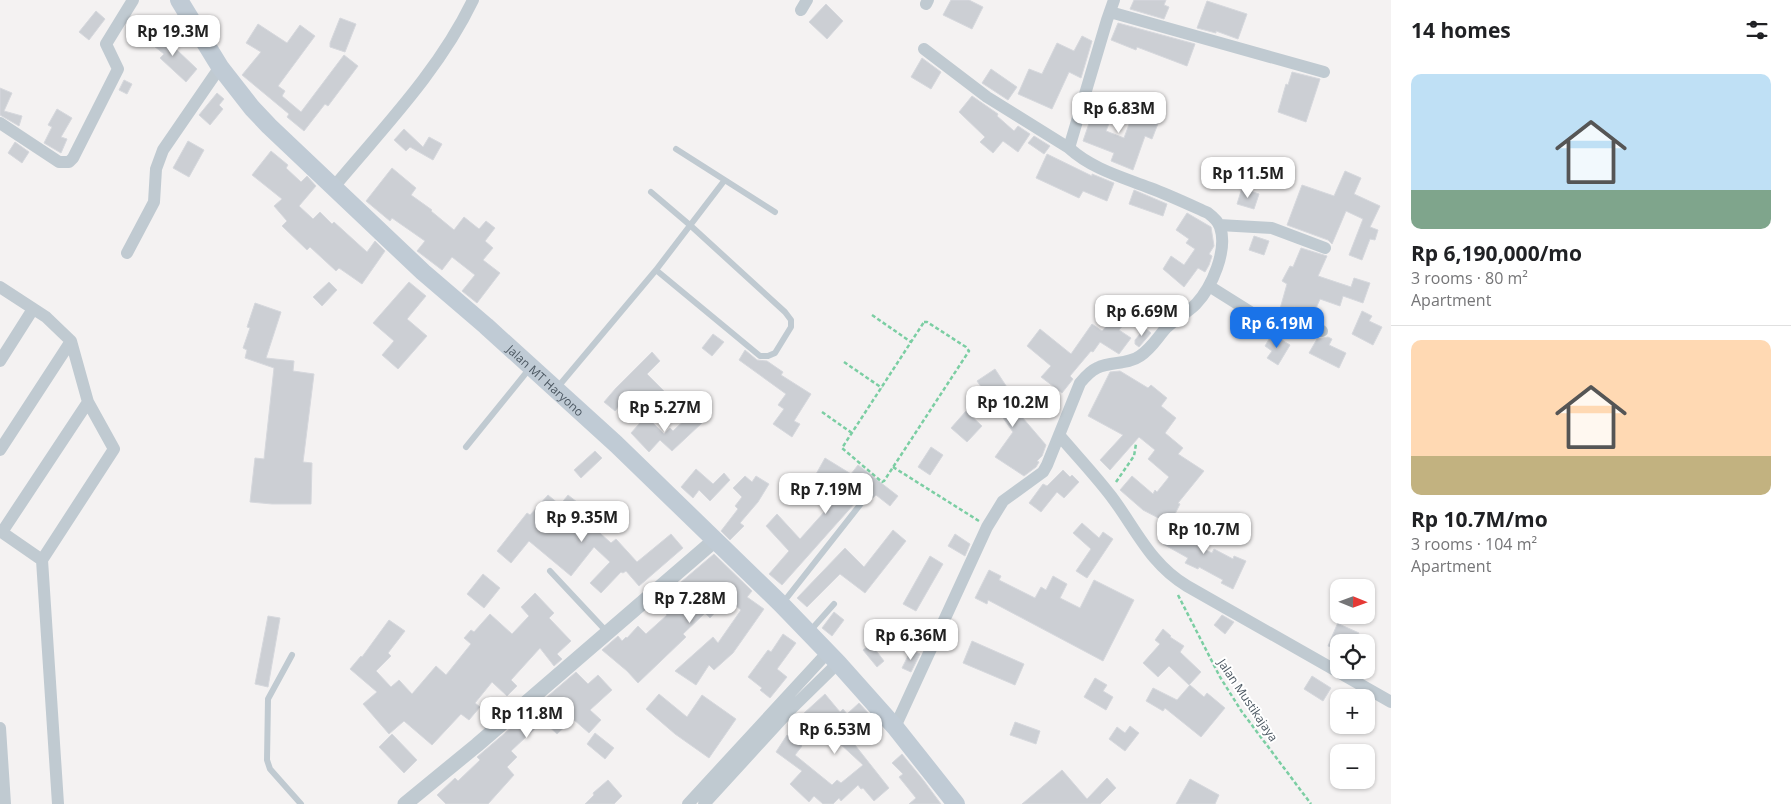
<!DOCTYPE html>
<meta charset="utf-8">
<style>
:root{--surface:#fff;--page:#f2f2f2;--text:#202124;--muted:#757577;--line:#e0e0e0;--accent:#1a73e8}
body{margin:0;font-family:"Open Sans",sans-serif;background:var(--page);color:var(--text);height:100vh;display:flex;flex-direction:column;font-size:19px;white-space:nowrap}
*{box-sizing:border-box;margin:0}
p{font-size:16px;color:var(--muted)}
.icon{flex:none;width:28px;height:28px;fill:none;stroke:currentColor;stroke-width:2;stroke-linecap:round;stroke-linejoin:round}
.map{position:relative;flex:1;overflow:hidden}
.side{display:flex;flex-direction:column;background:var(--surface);width:400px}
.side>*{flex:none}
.needle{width:32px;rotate:91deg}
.controls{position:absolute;left:1330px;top:579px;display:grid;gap:10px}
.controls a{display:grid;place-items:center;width:45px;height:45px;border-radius:10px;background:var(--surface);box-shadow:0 1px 4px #0004;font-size:25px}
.price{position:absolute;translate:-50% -42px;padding:0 11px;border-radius:10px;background:#fff;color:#222;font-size:16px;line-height:32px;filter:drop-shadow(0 1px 2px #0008)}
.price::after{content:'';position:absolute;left:50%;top:30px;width:15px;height:11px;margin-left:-8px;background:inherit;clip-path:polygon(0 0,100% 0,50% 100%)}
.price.selected{background:var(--accent);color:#fff}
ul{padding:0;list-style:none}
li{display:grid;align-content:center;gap:10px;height:265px;padding:0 20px}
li+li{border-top:1px solid var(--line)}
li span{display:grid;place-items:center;height:155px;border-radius:10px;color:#555}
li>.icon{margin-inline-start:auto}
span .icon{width:90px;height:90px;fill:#fffc;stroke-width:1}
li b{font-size:21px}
h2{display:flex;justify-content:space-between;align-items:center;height:60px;padding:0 20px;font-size:21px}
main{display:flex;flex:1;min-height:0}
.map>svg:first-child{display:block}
.building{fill:#cccfd4;stroke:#d6d8dd}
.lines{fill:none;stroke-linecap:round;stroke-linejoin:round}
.path{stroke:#7bcea3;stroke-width:2.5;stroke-dasharray:4 2.5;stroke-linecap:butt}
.service{stroke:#c0cad1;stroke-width:6}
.minor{stroke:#c0cad1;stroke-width:12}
.tertiary{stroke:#c0cad1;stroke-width:15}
.secondary{stroke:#c0cbd5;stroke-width:18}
.labels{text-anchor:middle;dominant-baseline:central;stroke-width:4;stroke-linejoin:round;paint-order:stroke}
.street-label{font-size:12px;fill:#4a5660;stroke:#fff}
</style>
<main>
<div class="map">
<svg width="1391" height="804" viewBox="0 0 1391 804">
<rect width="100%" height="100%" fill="#f4f2f2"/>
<!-- building -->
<path class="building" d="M951,0H969L983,7L972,29L943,15Z
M1134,0H1166L1164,5L1169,7L1164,19L1130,9Z
M1207,1L1247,14L1238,39L1216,31V33L1197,28Z
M826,4L843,21L827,39L809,22Z
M96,11L105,19L89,40L79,32Z
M340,18L356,24L345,52L330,47V43Z
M1118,23L1195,44L1187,66L1137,47L1136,50L1111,40Z
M258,24L287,43L300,25L315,36L278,86L285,91L282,96L301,112L344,55L358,66L328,106L325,104L304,131L287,117L289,114L242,75L261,52L246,43Z
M157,31L197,69L186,82L160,58L164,54L149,42Z
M1082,36L1092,41L1081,78L1069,72L1052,109L1018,94L1029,69L1042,74L1057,43L1074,51Z
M922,58L941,72L931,89L911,77Z
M991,69L1017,87L1008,100L982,83Z
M1292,72L1320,79L1306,122L1278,112L1286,84L1288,85Z
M124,80L132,84L127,94L119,90Z
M0,88L12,93L4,111L22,116L19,126L0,115Z
M217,93L224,99L219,105L223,109L210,125L199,115Z
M972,96L998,114L997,116L1014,131L1018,126L1030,134L1018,152L1003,141L993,153L980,142L985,137L959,112Z
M1097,100L1116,106L1106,131L1124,138L1134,111L1159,121L1152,139L1145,136L1133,170L1111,161L1114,153L1083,141Z
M57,109L72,118L61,137L67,139L61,153L44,143L52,127L48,125Z
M404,129L423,147L429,137L442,144L433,160L410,147L406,151L394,140Z
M1034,136L1050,146L1044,154L1028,143Z
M188,141L204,150L189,177L173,168Z
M15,142L29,152L22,163L8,153Z
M271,151L288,165L286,168L301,182L307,176L316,186L299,206L313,219L320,212L332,224L334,222L367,252L375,241L385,251L362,284L339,268L336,271L310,247L307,250L282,226L287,221L274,206L282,199L252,175Z
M1047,154L1092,176V174L1114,183L1107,201L1083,191L1079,198L1036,178Z
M392,168L416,188L411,195L432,210L431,211L454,230L464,217L479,229L486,221L495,228L485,241L493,248L483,260L500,273L477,303L462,291L475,275L452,257L442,270L417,251L425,241L392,218L390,221L366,201Z
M1345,171L1361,178L1354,194L1380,206L1370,227L1378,230L1375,240L1370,239L1362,260L1349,255L1363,219L1346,211L1332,244L1328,240L1287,225L1302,185L1334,196Z
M1242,188L1259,194L1254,209L1237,204Z
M1134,190L1167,204L1163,216L1129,204Z
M1187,213L1211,227L1214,246L1209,254L1212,256L1209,265L1205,272L1198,268L1184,287L1163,269L1171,256L1184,265L1195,249L1186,243L1189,239L1176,230Z
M1254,236L1269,241L1264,255L1249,250Z
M1301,248L1327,256L1318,276L1351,287L1354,278L1370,283L1363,303L1343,296L1340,306L1320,299L1313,315L1294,307L1291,320L1278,316L1287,284L1282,281L1290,266L1293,267Z
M329,282L337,290L322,306L313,297Z
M409,282L426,296L407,319L427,336L398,369L382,355L394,341L373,323Z
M255,303L281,312L266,358L294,361L293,371L314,374L303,462L312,463L311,504H272L250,502L255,458L264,459L274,368L245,358L247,350L243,348L250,328L247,327Z
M1362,311L1372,316L1369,321L1382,327L1373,345L1352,334Z
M1116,316L1124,324L1119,330L1131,338L1119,354L1100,342L1093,352L1091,351L1070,376L1073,379L1062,393L1041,377L1051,366L1027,346L1040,329L1071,354L1092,324L1102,331Z
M1145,328L1151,333L1139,347L1135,344V340Z
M713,334L724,342L712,356L702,348Z
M1272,334L1290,345L1278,365L1267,358L1272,351L1265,346Z
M1328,337L1332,339L1329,345L1346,353L1339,368L1309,353L1317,339Z
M745,350L757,360L767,361L783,372L781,375L811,394L794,421L800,424L792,437L773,424L784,409L778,405L786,394L739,360Z
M652,352L660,361L647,374L665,392L639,419L622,402L615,411L604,402L616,388Z
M995,369L1020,407L1016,410L1046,445L1042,456L1037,461L1039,462L1036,467L1024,476L995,457L1013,432L977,381Z
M1120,371L1148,388L1151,385L1167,398L1161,406L1176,418L1165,433L1183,448L1178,454L1204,471L1178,503L1180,504L1170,524L1143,510L1120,490L1132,476L1153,494L1155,490L1157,492L1169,477L1148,459L1155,450L1139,437L1110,470L1100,460L1123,435L1088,416L1110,372Z
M966,411L982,426L967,442L951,428Z
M693,412L703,422L672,451L660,440L649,452L631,433L646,416L664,434L670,428L673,431Z
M931,447L943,455L930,475L918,467Z
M595,451L602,458L581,478L574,470Z
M825,458L851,474L858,465L898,496L890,506L876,495L871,500L863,494L782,585L769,574L789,551L766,526L777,514L800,539L842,492L815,476Z
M696,469L713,484L724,473L730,480L710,501L699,490L693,498L681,487Z
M1063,470L1070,477L1072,475L1079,482L1064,498L1057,492L1041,512L1029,503L1043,484L1047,486Z
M745,476L752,482L756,476L769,484L758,502L740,523L744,526L730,540L721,531L738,509L735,506L742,497L733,488Z
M548,495L560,505L568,495L596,517L590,524L611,543L616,539L637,562L671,534L683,548L639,586L626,571L623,573L621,572L601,593L590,583L610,562L594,547L571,576L529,541L511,563L497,551L527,513L530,515Z
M1178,518L1196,529L1189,542L1212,553L1214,549L1233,559L1234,556L1246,561L1233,589L1221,583L1223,580L1199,567L1198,569L1185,563L1188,558L1163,544Z
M1082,523L1099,538L1103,532L1113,539L1087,578L1076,571L1091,549L1073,533Z
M893,530L906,541L865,593L840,574L807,607L797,598L845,548L864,567Z
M955,534L970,544L965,556L948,546Z
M714,554L752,591L747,597L764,609L733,653L714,670L709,665L696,685L675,671L713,637L718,643L741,610L727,599L710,618L705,613L683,634L686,637L638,683L627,671L602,650L618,636L622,641L626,637L627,638L638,626L646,634L667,615L661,608L678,592L674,588Z
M930,556L943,564L916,611L903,604Z
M989,570L1001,576L999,580L1035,598L1041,587L1046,590L1053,576L1067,584L1060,598L1080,608L1094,580L1134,600L1103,661L988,600L987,604L975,598Z
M483,574L500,588L484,608L467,594Z
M535,593L554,613L549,618L571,641L557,654L562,659L554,666L540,648L511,680L517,686L507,696L492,682L475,703L480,707L469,720L461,714L432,745L404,721L389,734L363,704L377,692L350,669L361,656L362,657L389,620L405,631L388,653L391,656L376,671L391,687L399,680L412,694L436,666L446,675L471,644L464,638L471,630L474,632L490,614L512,634L529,616L521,607Z
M834,612L844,620L832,636L822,628Z
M1222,615L1234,622L1225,634L1214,625Z
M268,616L280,618L268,687L255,684Z
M1339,620V624L1359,633L1355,642H1339V650L1328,646Z
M1163,629L1171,636L1170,637L1184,646L1180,652L1201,672L1189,685L1169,666L1158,677L1143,663L1160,644L1155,640Z
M783,634L796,643L777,669L787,677L770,698L760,690L762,688L748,677L768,650L771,652Z
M972,641L1024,664L1015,685L963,663Z
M871,644L884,661L877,667L863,650Z
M911,650L920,654L911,672L902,668Z
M576,672L588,684L598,675L612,690L590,710L601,720L589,733L573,719L557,734L543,721L511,751L517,757L507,767L514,775L488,804H446L437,795L455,778L458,781L480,760L477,757Z
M1312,676L1331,688L1323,701L1304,689Z
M1095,678L1107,685L1103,691L1113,697L1106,710L1084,697Z
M1190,685L1204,697L1207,693L1225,708L1201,737L1165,708L1163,711L1146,701L1153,688L1177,700Z
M659,694L687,717L702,695L736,719L709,758L675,734L646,709Z
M825,694L840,712L843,709L847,714L859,703L882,728L873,737L870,734L868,737L850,717L840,726L889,788L874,801L863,788L861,789L858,785L841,801L839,798L833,804H823L814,796L809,802L790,784L802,771L776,752L787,735L802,746L795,755L832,785L837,780L841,783L863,765L837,741L833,744L803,714Z
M1015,722L1040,731L1036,744L1010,735Z
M1130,726L1139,733L1125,751L1109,739L1117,727L1125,733Z
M595,733L614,748L605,759L587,744Z
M392,734L417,760L404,773L379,747Z
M902,754L924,781L941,804H909L916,798L899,777L903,774L892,763Z
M1062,770L1087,799L1107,778L1116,788L1100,804H1022Z
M1190,779L1219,795L1215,804H1176Z
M608,780L622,796L614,804H585L594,795L593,793Z"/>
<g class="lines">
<!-- path -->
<path class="path" d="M872,315L911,342
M924,322H927L966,347L969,351L884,481L882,482L842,448Z
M844,362L882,388
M822,412L852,433
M893,467L979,521
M1116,482L1134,456L1136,444
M1178,595L1220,677L1242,712L1311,804"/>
<!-- service -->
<path class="service" d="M676,149L775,212
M651,192L691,226L785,312L791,320V327L775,353L768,356H760L656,270
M557,388L656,270L724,181
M466,447L530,368
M550,571L607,632
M782,604L863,501
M810,631L834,604
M292,655L268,699L267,760L270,769L301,804"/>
<!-- minor -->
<path class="minor" d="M926,4L928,0
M801,10L807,0
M1110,12L1324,72
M924,49L987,97L1069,148
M0,123L59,162H69L73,158L118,69L106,44L133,0
M333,188C383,128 439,71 473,0
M1219,225L1272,228L1325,248
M127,253L154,202L156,169L163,150L220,67
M1209,286L1271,325L1288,330L1322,331
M0,287L46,317L71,341L88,402L114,449L42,560L58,804
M0,361L33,309
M1059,435C1076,455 1095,475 1111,496C1136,529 1150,564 1187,586L1391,702
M0,450L71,341
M0,531L42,560
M2,532L88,402
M895,727L987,527L1003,501L1043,472L1047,465L1080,383C1085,377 1090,371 1097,368C1111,361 1127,365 1140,356C1152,348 1157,338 1166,328C1175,319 1187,313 1196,304C1212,287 1228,250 1220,227C1218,221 1212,216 1208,213C1188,204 1169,195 1150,188C1122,177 1092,169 1069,148L1107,20L1114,0
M0,728L5,804
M688,804L828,652
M704,804L791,709L838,663"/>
<!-- tertiary -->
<path class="tertiary" d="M405,804L477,745L715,540"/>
<!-- secondary -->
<path class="secondary" id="s1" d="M179,0L220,67L252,108L269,126L423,272L486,326L616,444L781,604L838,663L895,727L956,804"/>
</g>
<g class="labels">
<!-- street labels -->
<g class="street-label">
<text stroke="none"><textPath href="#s1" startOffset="531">Jalan MT Haryono</textPath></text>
<text transform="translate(1248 700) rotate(56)">Jalan Mustikajaya</text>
</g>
</g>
</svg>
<div class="controls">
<a><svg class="needle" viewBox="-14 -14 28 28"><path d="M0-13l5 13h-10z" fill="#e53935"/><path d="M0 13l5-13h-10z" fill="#757577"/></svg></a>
<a><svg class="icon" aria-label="locate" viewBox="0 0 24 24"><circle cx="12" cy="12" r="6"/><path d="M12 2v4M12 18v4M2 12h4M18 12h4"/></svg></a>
<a>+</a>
<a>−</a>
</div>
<b class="price" style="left:173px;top:57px">Rp 19.3M</b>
<b class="price" style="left:1119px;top:134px">Rp 6.83M</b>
<b class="price" style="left:1248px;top:199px">Rp 11.5M</b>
<b class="price" style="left:1142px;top:337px">Rp 6.69M</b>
<b class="price selected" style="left:1277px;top:349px">Rp 6.19M</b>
<b class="price" style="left:1013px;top:428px">Rp 10.2M</b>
<b class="price" style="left:665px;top:433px">Rp 5.27M</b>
<b class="price" style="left:826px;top:515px">Rp 7.19M</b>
<b class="price" style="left:582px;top:543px">Rp 9.35M</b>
<b class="price" style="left:1204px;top:555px">Rp 10.7M</b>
<b class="price" style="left:690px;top:624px">Rp 7.28M</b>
<b class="price" style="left:911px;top:661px">Rp 6.36M</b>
<b class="price" style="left:527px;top:739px">Rp 11.8M</b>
<b class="price" style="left:835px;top:755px">Rp 6.53M</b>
</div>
<section class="side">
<h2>14 homes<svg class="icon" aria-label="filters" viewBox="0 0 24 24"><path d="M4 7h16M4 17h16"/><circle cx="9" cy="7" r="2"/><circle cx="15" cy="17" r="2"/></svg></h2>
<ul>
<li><span style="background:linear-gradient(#bfe0f5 75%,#7fa58c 0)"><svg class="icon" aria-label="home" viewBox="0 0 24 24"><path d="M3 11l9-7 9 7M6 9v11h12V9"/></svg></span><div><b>Rp 6,190,000/mo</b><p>3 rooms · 80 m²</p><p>Apartment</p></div></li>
<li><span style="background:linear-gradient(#ffd9b3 75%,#c2b280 0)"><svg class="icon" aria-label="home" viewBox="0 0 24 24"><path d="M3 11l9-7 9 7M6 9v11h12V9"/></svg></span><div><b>Rp 10.7M/mo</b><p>3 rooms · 104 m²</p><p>Apartment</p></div></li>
</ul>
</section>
</main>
